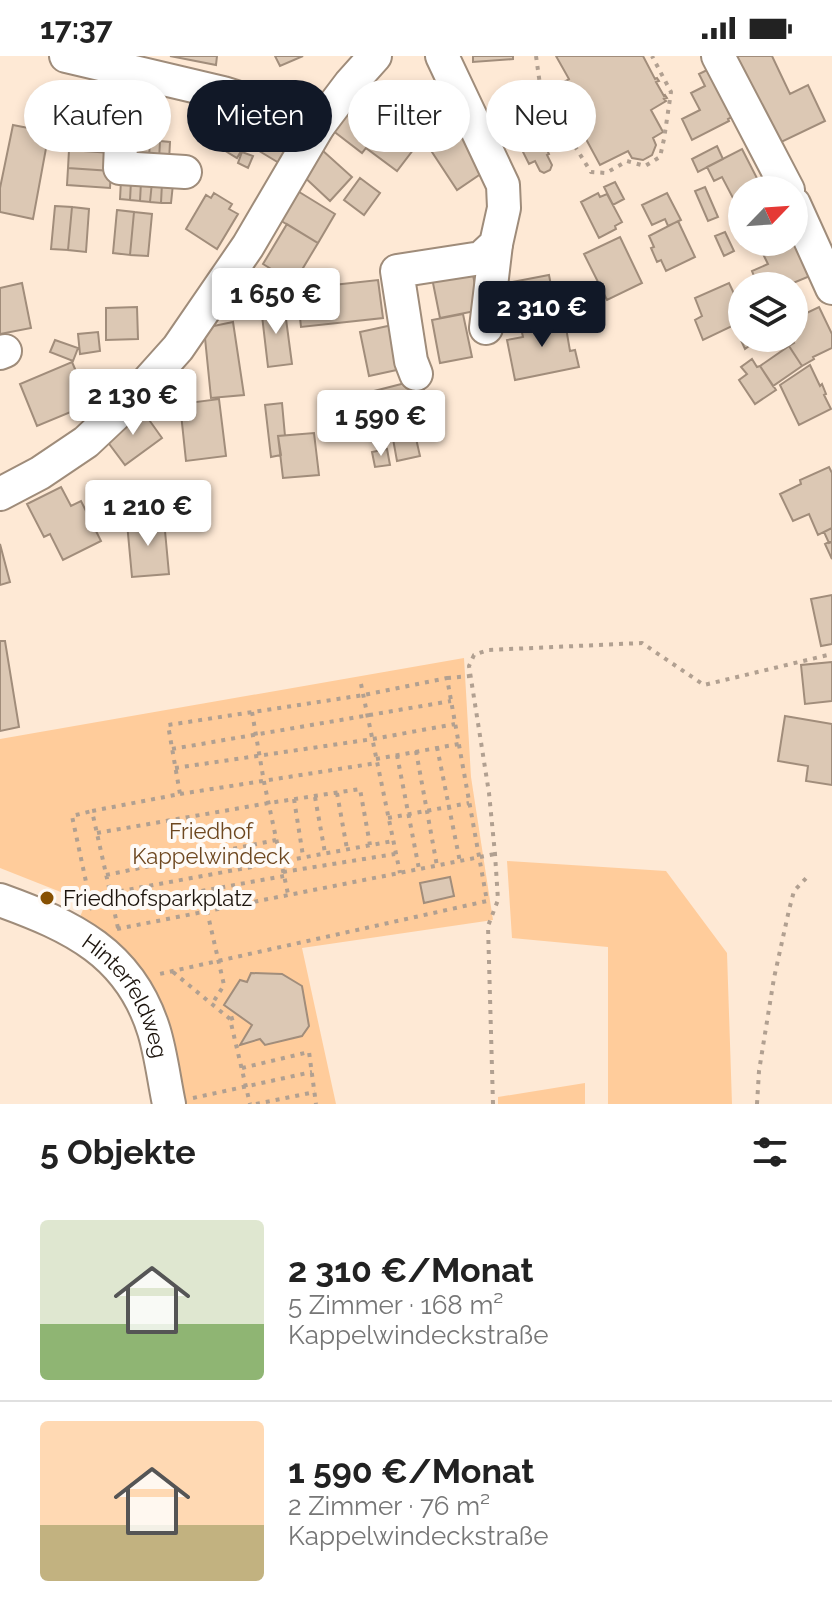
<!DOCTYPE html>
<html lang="de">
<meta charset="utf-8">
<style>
:root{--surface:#fff;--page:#f6f6f6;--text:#222;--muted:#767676;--line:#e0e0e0;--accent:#111827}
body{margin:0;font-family:Raleway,sans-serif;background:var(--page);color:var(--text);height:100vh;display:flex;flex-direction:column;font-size:30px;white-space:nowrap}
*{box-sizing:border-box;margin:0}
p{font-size:26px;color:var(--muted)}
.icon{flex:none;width:44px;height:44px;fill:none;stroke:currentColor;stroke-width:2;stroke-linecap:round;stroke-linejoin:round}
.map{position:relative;height:1048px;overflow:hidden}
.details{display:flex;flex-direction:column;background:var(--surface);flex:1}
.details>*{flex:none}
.guide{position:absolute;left:24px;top:24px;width:784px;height:72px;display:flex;gap:16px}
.needle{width:52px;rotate:65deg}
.tools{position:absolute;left:728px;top:120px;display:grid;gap:16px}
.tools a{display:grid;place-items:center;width:80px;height:80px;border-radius:50%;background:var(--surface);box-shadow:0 4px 12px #0003;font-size:40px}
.price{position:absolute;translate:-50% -68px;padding:0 18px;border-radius:8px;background:#fff;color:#222;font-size:26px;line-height:52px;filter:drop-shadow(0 2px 4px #0008)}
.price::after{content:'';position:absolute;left:50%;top:48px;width:24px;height:18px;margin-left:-12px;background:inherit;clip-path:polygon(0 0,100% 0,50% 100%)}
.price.active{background:var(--accent);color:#fff}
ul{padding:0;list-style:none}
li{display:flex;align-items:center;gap:24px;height:200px;padding:0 40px}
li+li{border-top:2px solid var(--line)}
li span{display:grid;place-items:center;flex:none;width:224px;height:160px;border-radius:8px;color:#555}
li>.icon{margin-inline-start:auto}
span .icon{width:96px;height:96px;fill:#fffc;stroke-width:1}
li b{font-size:34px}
h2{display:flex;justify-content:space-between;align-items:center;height:96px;padding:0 40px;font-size:34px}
.tag{padding:0 28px;border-radius:36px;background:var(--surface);box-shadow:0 4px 12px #0003;font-size:28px;line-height:72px}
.tag.active{background:var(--accent);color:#fff}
.status{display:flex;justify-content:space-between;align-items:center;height:56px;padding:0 40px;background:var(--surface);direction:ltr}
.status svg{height:22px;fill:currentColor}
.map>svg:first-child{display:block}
.green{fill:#ffcc9b}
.water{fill:#d09963}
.building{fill:#dcc8b4;stroke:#a18d7b;stroke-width:2}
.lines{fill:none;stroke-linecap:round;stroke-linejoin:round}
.minor-casing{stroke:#9f8c7a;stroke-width:36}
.path{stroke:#b1a091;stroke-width:4;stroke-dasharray:4 6;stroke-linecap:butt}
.minor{stroke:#fff;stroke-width:32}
.poi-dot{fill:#875001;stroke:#fefaf6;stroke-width:3}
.labels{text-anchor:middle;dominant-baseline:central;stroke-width:8;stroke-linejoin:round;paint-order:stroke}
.park-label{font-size:22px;fill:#6e4820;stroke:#fefaf6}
.poi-label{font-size:22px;fill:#1c140d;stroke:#fefaf6;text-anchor:start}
.street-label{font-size:22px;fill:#1c140d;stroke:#fefaf6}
</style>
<div class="status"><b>17:37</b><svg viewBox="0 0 49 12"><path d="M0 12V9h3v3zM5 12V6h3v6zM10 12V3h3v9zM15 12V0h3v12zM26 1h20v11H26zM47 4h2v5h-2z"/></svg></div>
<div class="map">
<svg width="832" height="1048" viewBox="0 0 832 1048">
<rect width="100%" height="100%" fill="#fee9d5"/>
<!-- green -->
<path class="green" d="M464,602L471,721L493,864L302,892L336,1048H175L154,954L78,866L86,846L0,812V683Z
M507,805L666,815L727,897L732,1048H608V891L512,882Z
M585,1027V1048H498V1041Z"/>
<!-- water -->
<path class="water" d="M363,340L370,370L354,373L348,344Z"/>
<!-- building -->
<path class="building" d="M170,0H217L216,9Z
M275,0H303L280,10Z
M473,0H513V3L473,6Z
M556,0H643L655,23L657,22L659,25L656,26L664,40L665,39L667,42L664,43L666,45L651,54L663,76L653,82L656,89L652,99L643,104L632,102L628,95L600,109L580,72L577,74L553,32L569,23Z
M734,0H772L790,38L808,29L825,65L775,89Z
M719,8L743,56L728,63L729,65L692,84L682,63L700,54L691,37L705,30L699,18Z
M90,28L116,29L115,39L90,38Z
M355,31L392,58L362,97L332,74Z
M72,36L115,39L114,57L71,55Z
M234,45L261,61L237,102L209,85Z
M71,55L114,57L113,74L70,71Z
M392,58L423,81L397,115L366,92Z
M530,58L549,98L547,99L552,109L550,114L544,117L540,115L535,105L529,108L509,68Z
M261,61L300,84L284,110L246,87Z
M13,69L49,76L33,163L0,156V132Z
M78,72L100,73L99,83L78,82Z
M461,72L488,113L457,134L430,93Z
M140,84H150L149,103H139Z
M150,84L160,85L159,104L149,103Z
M160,85L170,86L169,105L159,104Z
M717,90L723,103L698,116L692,103Z
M742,93L761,130L753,134H742V140L734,144L722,121L714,125L707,111Z
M69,94L112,97L111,115L68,112Z
M322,94L352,121L330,145L300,117Z
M242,96L253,100L248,112L238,107Z
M68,112L111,115L110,132L67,129Z
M360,122L380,137L364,159L344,144Z
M121,124L131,125L130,144L120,143Z
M131,125L141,126L140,145L130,144Z
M141,126H152L150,146L140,145Z
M152,126L162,127L161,147L150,146Z
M615,126L624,143L613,149L604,131Z
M162,127L173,128L171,147H161Z
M705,131L718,161L708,165L695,135Z
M296,134L335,158L318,187L278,163Z
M214,137L232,148L229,153L238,158L217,193L186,173L206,139L211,142Z
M598,137L600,141L607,138L622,166L615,170L616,173L599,182L581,146Z
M667,137L681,164L668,170L665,163L652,169L642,149Z
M55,150L72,151L68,194L51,193Z
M72,151L89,153L86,196L68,194Z
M117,154L134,156L130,199L113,197Z
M134,156L152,158L148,200L130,199Z
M678,165L695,201L666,215L661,204L657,206L651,192L654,191L649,180Z
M287,168L318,187L294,227L263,208Z
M725,176L734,195L724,200L715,180Z
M620,181L642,227L607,244L584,198Z
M785,186H794L810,220L786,230H758L752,215L768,208L762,196Z
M472,214L480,254L440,262L432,222Z
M549,219L557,261L520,268L512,226Z
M378,224L383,262L301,271L297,233Z
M22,227L31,272L0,278V232Z
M729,227L737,244L739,243L742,249V282H760L745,293L734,269L703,284L695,264L702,260L695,242Z
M284,248L292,308L268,311L261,251Z
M137,251L138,283L106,284V252Z
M819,251L832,278V292L813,301L814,303L802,310L789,290L794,287L791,282L799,277L794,263Z
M463,258L472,301L440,307L432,264Z
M564,260L570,295L575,294L579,311L515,324L507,284L523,281L520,268Z
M233,266L244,339L211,342L204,272Z
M397,268L406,312L369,320L360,276Z
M98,276L100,295L80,298L78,278Z
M55,284L78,292L73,305L50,296Z
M789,290L802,310L773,330L760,310Z
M752,303L757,311L760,310L776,334L755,348L739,324L747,318L741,311Z
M72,306L90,348L37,370L20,328Z
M810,309L820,330L822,328L826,338L824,339L831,353L799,369L780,329Z
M421,323L433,369L386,380L374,335Z
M219,343L226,400L186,405L180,348Z
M282,347L285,380H278L281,399L271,401L265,349Z
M142,354L162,382L125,409L104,381Z
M314,377L319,419L283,422L278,380Z
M415,378L420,400L397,405L393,383Z
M387,393L390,409L375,411L372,396Z
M829,411L832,417V472L818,479L809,458L793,465L780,438L801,428L800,424Z
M61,431L71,450L81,445L101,485L63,504L50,478L44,481L27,448Z
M164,464L169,518L132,521L127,467Z
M832,472V486L829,487L824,476Z
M829,486H832V503L825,488Z
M0,488L10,526L0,529Z
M832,539V588L821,590L811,543Z
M0,585H5L19,671L0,675Z
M832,606V645L805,648L801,609Z
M785,660L832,668V729L806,725L808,710L778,705Z
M450,821L454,840L424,847L420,827Z
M251,917L282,918L302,930L309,970L302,980L265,989L260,983L240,989L252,969L224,949L240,924L247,926Z"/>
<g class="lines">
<!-- minor casing -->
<g class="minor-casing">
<g id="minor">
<path d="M66,0L223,37L306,63L319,69"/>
<path d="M718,0L788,134"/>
<path d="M124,15L120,112L185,116"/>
<path d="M794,148L832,232"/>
<path d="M486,272L496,188"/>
<path d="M0,297L5,295"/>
<path d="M416,318L411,305L397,215L481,202L496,188L504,152L503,129L442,0"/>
<path d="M0,438L40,417L86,386L135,340L178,292L248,190L319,69L350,28L375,0"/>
<path id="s1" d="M0,844C72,870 130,897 154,975C161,998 164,1024 169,1048"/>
</g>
</g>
<!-- path -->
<path class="path" d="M536,0L541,36L591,116L606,117L627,105L645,110L660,101L664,83L671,36L652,0
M447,622L470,620
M361,628L400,817
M252,656L264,726L288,838
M437,691L460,806
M172,693L451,645
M416,695L437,810
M397,699L419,813
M376,703L459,688
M175,712L373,683L455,668
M337,737L347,793
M180,738L377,707
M315,741L325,797
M294,743L303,800
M388,762L469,747
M97,777L269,747L360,733L370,789
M283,816L395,798
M106,819L276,784
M110,837L393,785
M113,851L284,820
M92,854L72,760L92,755
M207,855L224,929L212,948
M118,872L92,755L180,738L168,669L364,639L447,622L487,845L155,919
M117,873L495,798
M173,916L230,963L250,1048
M230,963L239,960
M242,1012L309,996L316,1048
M193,1042L312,1016
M256,1048L315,1036
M493,1048L488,870L498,844L495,798L489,737L469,610L474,599L488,594L642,587L704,629L832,598
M757,1048L759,1015L774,922L789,854L794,835L810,818"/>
<!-- minor -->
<use href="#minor" class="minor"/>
</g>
<!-- markers -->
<circle class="poi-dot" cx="47" cy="842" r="8"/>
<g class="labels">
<!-- park labels -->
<g class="park-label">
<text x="211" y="775">Friedhof<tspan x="211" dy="25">Kappelwindeck</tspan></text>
</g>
<!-- poi labels -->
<g class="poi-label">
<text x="63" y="842">Friedhofsparkplatz</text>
</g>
<!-- street labels -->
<g class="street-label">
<text stroke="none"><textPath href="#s1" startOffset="166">Hinterfeldweg</textPath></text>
</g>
</g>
</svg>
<div class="tools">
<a><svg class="needle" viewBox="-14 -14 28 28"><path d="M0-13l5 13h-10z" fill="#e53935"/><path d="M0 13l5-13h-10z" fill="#767676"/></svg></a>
<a><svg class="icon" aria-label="layers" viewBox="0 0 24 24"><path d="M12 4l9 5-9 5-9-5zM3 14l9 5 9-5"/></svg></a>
</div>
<b class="price" style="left:276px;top:280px">1 650 €</b>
<b class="price active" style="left:542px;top:293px">2 310 €</b>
<b class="price" style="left:133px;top:381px">2 130 €</b>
<b class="price" style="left:381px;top:402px">1 590 €</b>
<b class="price" style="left:148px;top:492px">1 210 €</b>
<div class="guide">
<a class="tag">Kaufen</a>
<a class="tag active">Mieten</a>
<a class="tag">Filter</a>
<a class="tag">Neu</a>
</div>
</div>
<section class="details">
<h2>5 Objekte<svg class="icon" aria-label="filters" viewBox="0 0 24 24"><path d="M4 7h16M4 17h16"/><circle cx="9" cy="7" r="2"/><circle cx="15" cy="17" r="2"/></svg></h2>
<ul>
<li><span style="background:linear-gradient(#dfe7d0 65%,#8fb573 0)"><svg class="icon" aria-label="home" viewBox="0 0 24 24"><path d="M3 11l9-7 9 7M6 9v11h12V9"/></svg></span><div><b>2 310 €/Monat</b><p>5 Zimmer · 168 m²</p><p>Kappelwindeckstraße</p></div></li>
<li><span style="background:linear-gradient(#ffd9b3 65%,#c2b280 0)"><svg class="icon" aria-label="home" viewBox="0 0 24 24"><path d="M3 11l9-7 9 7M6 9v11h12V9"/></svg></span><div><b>1 590 €/Monat</b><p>2 Zimmer · 76 m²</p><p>Kappelwindeckstraße</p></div></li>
</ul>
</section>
